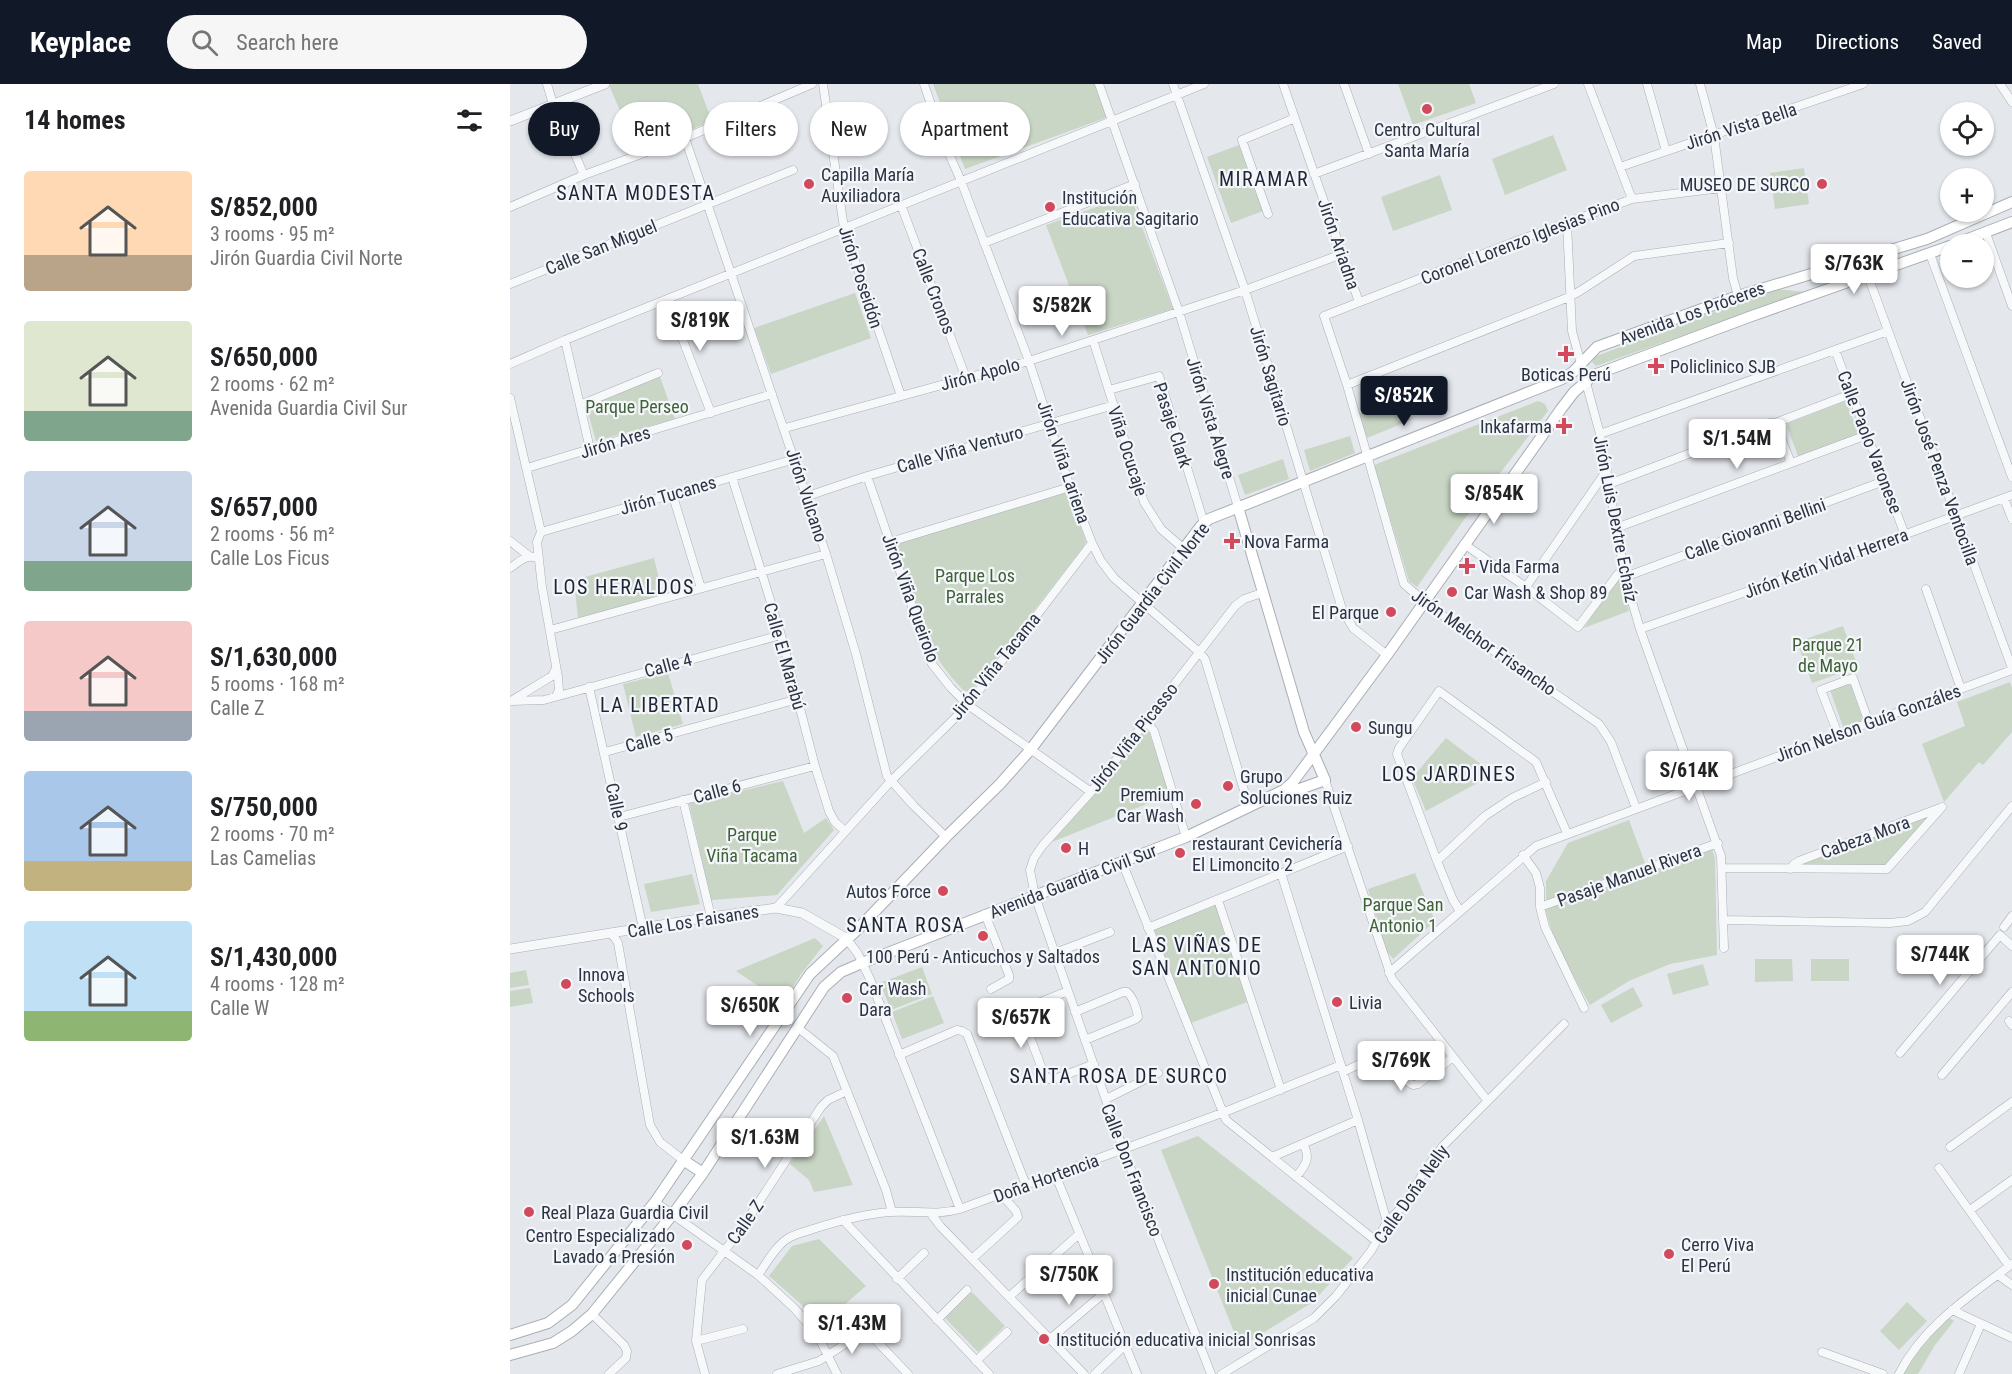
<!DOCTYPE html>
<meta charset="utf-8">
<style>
:root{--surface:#fff;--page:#f6f6f6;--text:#202124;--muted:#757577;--accent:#111827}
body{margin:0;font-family:"Roboto Condensed",sans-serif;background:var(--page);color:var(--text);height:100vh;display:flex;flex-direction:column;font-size:22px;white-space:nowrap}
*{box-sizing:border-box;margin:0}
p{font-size:20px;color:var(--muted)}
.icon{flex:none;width:33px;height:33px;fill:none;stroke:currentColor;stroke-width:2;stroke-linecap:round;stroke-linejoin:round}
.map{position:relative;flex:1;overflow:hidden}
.sheet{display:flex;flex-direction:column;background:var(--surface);width:510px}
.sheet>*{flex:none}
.guide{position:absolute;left:18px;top:18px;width:570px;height:54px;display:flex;gap:12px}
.controls{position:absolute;left:1430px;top:18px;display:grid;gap:12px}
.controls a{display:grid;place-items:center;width:54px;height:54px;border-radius:50%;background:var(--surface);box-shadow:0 2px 4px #0004;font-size:30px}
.price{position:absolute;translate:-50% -51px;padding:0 14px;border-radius:6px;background:#fff;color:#222;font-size:20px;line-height:39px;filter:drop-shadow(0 2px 3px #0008)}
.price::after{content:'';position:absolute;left:50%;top:36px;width:18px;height:14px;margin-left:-9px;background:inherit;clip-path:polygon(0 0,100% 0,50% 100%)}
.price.active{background:var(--accent);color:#fff}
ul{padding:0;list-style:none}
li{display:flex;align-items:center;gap:18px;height:150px;padding:0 24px}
li span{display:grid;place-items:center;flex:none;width:168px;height:120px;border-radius:6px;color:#555}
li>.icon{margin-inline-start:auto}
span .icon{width:72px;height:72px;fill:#fffc;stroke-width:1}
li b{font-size:26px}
h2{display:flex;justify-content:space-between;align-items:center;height:72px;padding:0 24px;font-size:26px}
.chip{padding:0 21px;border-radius:27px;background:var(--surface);box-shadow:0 2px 4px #0004;font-size:21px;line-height:54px}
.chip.active{background:var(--accent);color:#fff}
header{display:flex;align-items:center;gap:36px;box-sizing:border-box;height:84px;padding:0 30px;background:var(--accent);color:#fff}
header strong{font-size:28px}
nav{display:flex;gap:33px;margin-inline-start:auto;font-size:21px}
.search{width:420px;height:54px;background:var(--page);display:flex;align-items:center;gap:15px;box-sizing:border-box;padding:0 21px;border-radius:33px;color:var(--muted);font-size:22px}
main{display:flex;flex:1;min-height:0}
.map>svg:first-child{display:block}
.green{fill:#c9d6c5}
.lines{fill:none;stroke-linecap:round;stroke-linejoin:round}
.minor-casing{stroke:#a9aeb7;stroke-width:9}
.tertiary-casing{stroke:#a9aeb7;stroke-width:10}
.secondary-casing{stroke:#a9aeb7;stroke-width:12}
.minor{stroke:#f7f8fa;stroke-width:8}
.tertiary{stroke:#f7f8fa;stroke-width:9}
.secondary{stroke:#fff;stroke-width:10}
.poi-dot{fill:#d1495b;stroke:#f4f6f9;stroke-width:2}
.labels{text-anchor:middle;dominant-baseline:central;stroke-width:4.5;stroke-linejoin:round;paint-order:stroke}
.street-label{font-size:18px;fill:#2b3445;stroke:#f4f6f9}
.poi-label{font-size:18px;fill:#2b3445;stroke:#f4f6f9;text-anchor:start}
.park-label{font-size:18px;fill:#3f6138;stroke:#f4f6f9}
.neighbourhood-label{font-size:20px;letter-spacing:1.5px;fill:#1d2536;stroke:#f4f6f9}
</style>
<header>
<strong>Keyplace</strong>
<div class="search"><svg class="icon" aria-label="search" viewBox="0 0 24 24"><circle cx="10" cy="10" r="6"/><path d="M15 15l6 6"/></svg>Search here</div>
<nav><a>Map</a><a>Directions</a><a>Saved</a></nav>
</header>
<main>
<section class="sheet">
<h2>14 homes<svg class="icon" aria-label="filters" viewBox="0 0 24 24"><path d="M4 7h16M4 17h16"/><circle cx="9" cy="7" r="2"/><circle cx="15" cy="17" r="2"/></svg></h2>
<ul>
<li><span style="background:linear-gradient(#ffd9b3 70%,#b9a48a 0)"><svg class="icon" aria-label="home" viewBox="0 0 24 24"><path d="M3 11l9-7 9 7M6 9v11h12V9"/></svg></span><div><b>S/852,000</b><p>3 rooms · 95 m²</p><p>Jirón Guardia Civil Norte</p></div></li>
<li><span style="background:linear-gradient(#dfe7d0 75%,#7fa58c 0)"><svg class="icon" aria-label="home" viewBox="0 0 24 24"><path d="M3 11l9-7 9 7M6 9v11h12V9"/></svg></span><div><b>S/650,000</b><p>2 rooms · 62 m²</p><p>Avenida Guardia Civil Sur</p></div></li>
<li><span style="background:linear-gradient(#c9d6e8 75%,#7fa58c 0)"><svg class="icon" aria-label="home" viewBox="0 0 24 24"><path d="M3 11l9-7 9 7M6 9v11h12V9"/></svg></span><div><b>S/657,000</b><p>2 rooms · 56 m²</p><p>Calle Los Ficus</p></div></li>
<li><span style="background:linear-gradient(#f6c9c9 75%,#9aa5b1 0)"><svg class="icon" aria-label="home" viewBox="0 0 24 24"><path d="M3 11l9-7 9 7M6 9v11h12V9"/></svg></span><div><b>S/1,630,000</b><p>5 rooms · 168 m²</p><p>Calle Z</p></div></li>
<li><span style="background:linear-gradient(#a9c7e8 75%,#c2b280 0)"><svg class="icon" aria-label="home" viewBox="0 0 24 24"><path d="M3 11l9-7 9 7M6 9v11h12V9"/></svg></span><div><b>S/750,000</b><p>2 rooms · 70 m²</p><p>Las Camelias</p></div></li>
<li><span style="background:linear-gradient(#bfe0f5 75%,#8fb573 0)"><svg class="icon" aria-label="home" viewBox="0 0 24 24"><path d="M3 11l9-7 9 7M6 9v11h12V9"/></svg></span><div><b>S/1,430,000</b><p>4 rooms · 128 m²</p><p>Calle W</p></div></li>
</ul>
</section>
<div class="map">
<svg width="1502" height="1290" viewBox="0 0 1502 1290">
<rect width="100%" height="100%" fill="#e4e7ec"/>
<!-- green -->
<path class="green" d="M102,0H188L202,37L127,67L99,1Z
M423,0H585L598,33L455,85Z
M888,0H959L966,19L903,41Z
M1043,51L1057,86L995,111L982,75Z
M729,61L753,127L721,139L697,73Z
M1294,84L1299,120L1265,125L1260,89Z
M930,91L942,126L883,147L871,113Z
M620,111L663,225L578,251L536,141Z
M1265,205L1296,208L1086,282L1082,278L1084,273Z
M345,209L361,254L261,290L244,244Z
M149,290L165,335L86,357L75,318Z
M891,312L901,336L857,354L849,329Z
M1028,317L1035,320L1038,327L953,437L907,503L899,497L864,381Z
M1336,317L1349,351L1288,372L1276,340Z
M840,352L845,369L800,387L794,366Z
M773,375L779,395L735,411L728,391Z
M554,409H558L574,452L576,458L574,462L462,606L455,608C445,598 436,587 428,575C411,545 399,497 388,463L389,459Z
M144,474L153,511L68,534L64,496Z
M1110,490L1119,527L1074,544Z
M1333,542L1348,583L1302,599L1287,558Z
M158,589L173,640L126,653L113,600Z
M1500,598L1502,604V648L1473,681L1469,678L1434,718L1412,660L1455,642L1447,618Z
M1340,599L1353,636L1333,643L1320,606Z
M634,646L640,649L659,711L542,758L588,705Z
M936,654L984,690L916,727L902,694Z
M273,697L294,749L316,734L324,746L267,811L201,816L179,719Z
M1424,728L1376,782L1285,783L1284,780Z
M1119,736L1135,779L1038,816L1036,815V797L1058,759Z
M1202,764L1205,775L1207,871L1160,880L1119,897L1080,921C1062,890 1043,859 1035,823Z
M905,789L925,837L883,875L876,866L858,805Z
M182,790L190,820L141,828L134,800Z
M707,821L737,918L681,939L644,845Z
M305,854L313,862L291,890L273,919L226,887Z
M1245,875H1282L1283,897L1245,898Z
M1301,875H1339V897H1301Z
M1193,880L1199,901L1163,911L1157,890Z
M412,883L422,910L381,926L370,899Z
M16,886L19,901L0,904V889Z
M1123,903L1133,922L1101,939L1091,921Z
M20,904L23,919L0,923V907Z
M423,912L434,939L392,955L382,928Z
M314,1032L343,1101L304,1108L299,1096L280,1080Z
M688,1052L843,1174L803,1218L730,1263L651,1066Z
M309,1155L356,1202L310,1242L291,1220L259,1192L282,1162Z
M462,1208L495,1242L468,1268L435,1234Z
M1397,1218L1417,1237L1389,1266L1370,1247Z
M1436,1232L1444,1237L1425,1261L1408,1290H1389L1398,1272Z"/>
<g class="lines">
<!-- minor casing -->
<g class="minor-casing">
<path id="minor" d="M37,0L43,20L74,91
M313,0L334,144L391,312
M414,0L433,56L451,97L519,277L560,403L582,459L591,477L604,494L689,568L695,575L739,723
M589,0L669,228L728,423
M663,0L735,206L832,525L843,544L877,571
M773,0L849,218
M834,0L859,70
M1078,0L1122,115
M1137,0L1156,67
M1190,0L1204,52L1223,194L1228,212
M1490,0L1502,18
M175,54L316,470L346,570L377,692L404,722L436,753
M1110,83L1353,0
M804,90L1044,0
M391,121L456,294
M0,123L74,91L175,54L302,0
M758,130L732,56L785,34
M1057,139L1062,247L1090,350L1115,493L1130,545L1211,772L1214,864
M1476,149L1502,222
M474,159L625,100
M1420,170L1502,393
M1358,192L1502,584
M0,200L283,86
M157,215L201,329
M55,256L80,365
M583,256L634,418L651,445L674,465
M1325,266L1395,451
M0,280L55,256L694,0
M837,301L1059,213L1070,207L1124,172L1219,159
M599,306L649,292L694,439
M0,314L31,448L27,458L32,503L48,593L49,606L46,612
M70,321L148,289
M275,344L519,277L735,206L832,170
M1090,350L1378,247
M1281,379L1265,339L1341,310
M17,384L262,310
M357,392L422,580L441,604L458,621L581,708
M222,393L271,551L305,682L319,727L325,738L335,747
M1099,400L1260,339H1265
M162,409L191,504
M298,412L357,392L604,321
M1494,414L1502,435
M1106,444L1357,351
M31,448L285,375
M0,457L19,472
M380,458L560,403
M954,460L1016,503L1068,543L1108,490L1114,487
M0,484C9,478 19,468 29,475
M1115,493L1374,397
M1016,503L1097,386
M1416,505L1451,605
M1130,545L1293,488L1502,411
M40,546L316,470
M79,603L133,844
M1,617L34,616L271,551
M1,617L42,592L46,584
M636,637L644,647L676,753
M1328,650L1311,606L1343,594L1359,639
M95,668L288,615
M815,696L882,895L977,1016
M173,716L201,833
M1126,724L1101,658L1089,640L922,524L894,500L837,301L814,232L1009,156L1122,115L1211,104
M109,733L305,682
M1013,771L1026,789L1030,804V823L1035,843L1074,924
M927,777L975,732L1002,714L1036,698
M612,778L716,1036L866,1157
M1213,784L1377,785L1432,723
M1280,785L1284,780L1289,777L1430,724
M771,789L848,1036L877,1138
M708,816L771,1006
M1030,823L1208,759
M266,824L381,697L458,621L582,459
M950,827L943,816L927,777L887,670L889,664L929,607L1026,678L1057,749
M475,830L499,891V895L481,905
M1213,836L1380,839L1398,837L1415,828L1502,722
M1494,843L1502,832
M638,844L838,762
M100,849L105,854L108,859L140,1041L150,1058L173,1076
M336,854L348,870L360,895L450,1125
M545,869L600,848
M879,889L1026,762L1502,586
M558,907L518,923L514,926L512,932L534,990L539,995H545L584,980
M565,928L613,908H617C623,913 627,925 628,933L626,935L575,956
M1499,937L1502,941
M287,943L323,972L376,1106L382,1128
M1390,969L1490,851L1502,862
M389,971L447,946L452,947L457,950L516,1101
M833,988L854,978L867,967H872L899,999L903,1001L908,1000L943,973
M1432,991L1502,908
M596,1015L648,989
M1440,1063L1502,1018
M762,1073L848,1036
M1429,1084L1499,1182
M545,1090L627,1290
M786,1093C796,1081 801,1074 793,1060
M145,1118L248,1191L284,1224L307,1250L327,1290
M1460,1126L1502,1096
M421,1130L431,1143L574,1290
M333,1136L479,1290
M462,1175L508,1133L506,1127L491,1110
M248,1191C256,1180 265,1163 277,1155C284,1150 295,1148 303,1145C328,1137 354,1130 380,1128C404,1126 426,1132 450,1125L712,1029L831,981
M1488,1191L1502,1201
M387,1195L414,1169
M500,1212L569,1150
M1442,1226L1502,1254
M82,1230L114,1261L117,1267L116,1274L99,1290
M427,1236L457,1206
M540,1255L594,1209
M186,1257L233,1245
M1312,1268L1373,1290
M466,1277L497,1248
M195,1290L186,1257L192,1196L232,1144L311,1023L318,1016L337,1007
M267,1290L309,1277L352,1249L358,1248L398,1290
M585,1290L615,1261
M701,1290L613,1065L525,812L520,786L524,774L533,761L581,708L725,522L734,515L752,509
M712,1290L804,1234L826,1212L861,1167L877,1138L895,1120L915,1086L933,1062L1054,940
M1389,1290C1413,1242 1460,1212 1502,1180
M1449,1290L1471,1240"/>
</g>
<!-- tertiary casing -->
<g class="tertiary-casing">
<path id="tertiary" d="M0,37L95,0
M0,865L201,833L266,824L292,829L336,854"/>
</g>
<!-- secondary casing -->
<g class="secondary-casing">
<path id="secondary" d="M1445,160L1502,138
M728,423L794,648L815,696L770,712
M173,1076L193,1089
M0,1251L38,1239L62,1221L145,1118L300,890L348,845L436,753L490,700L521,665L691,442L699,435L1052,295L1063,288L1087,263L1228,212L1417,155L1502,118
M0,1271L43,1259L62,1247L82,1230L163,1130L193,1089L314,903L331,888L352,879L676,753L774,706L783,698L877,571L1051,325L1064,308L1084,291L1239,233L1440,162"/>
</g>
<!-- minor -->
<use href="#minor" class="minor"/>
<!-- tertiary -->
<use href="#tertiary" class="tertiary"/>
<!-- secondary -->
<use href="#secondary" class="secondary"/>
</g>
<!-- markers -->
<g class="poi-dot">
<circle cx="917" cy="25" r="6"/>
<circle cx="299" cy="100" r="6"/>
<circle cx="1312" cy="100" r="6"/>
<circle cx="540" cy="123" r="6"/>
<path d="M1053 261h6v6h6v6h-6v6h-6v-6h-6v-6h6z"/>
<path d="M1143 273h6v6h6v6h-6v6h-6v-6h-6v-6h6z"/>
<path d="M1051 333h6v6h6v6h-6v6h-6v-6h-6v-6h6z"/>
<path d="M719 448h6v6h6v6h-6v6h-6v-6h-6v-6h6z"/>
<path d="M954 473h6v6h6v6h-6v6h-6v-6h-6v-6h6z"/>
<circle cx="942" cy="508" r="6"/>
<circle cx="881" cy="528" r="6"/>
<circle cx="846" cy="643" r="6"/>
<circle cx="718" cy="702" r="6"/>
<circle cx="686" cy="720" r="6"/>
<circle cx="556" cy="764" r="6"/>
<circle cx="670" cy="769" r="6"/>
<circle cx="433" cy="807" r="6"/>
<circle cx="473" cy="852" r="6"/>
<circle cx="56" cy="900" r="6"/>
<circle cx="337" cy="914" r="6"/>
<circle cx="827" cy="918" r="6"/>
<circle cx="19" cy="1128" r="6"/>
<circle cx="177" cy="1161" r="6"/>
<circle cx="1159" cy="1170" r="6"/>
<circle cx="704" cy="1200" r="6"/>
<circle cx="534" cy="1255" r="6"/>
</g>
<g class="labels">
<!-- street labels -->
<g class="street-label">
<text transform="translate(1231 42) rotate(-18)">Jirón Vista Bella</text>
<text transform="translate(1010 157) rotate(-21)">Coronel Lorenzo Iglesias Pino</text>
<text transform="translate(829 160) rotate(71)">Jirón Ariadna</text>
<text transform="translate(91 163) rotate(-22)">Calle San Miguel</text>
<text transform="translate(351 193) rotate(72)">Jirón Poseidón</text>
<text transform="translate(424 207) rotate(69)">Calle Cronos</text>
<text transform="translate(1182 229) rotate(-20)">Avenida Los Próceres</text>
<text transform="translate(470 290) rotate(-15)">Jirón Apolo</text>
<text transform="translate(761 292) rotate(73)">Jirón Sagitario</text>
<text transform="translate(701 334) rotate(73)">Jirón Vista Alegre</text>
<text transform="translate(663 341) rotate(72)">Pasaje Clark</text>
<text transform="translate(105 358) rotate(-17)">Jirón Ares</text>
<text transform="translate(1360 358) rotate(69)">Calle Paolo Varonese</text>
<text transform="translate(450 365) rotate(-16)">Calle Viña Venturo</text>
<text transform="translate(618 367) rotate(72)">Viña Ocucaje</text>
<text transform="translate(554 378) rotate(71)">Jirón Viña Lariena</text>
<text transform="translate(1430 388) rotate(70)">Jirón José Penza Ventocilla</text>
<text transform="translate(158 411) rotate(-16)">Jirón Tucanes</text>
<text transform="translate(297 411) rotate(72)">Jirón Vulcano</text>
<text transform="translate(1106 435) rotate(79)">Jirón Luis Dextre Echaíz</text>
<text transform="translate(1245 445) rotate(-20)">Calle Giovanni Bellini</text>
<text transform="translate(1316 479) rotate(-20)">Jirón Ketín Vidal Herrera</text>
<text transform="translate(642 509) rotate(-52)">Jirón Guardia Civil Norte</text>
<text transform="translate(401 514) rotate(70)">Jirón Viña Queirolo</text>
<text transform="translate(974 558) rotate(35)">Jirón Melchor Frisancho</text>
<text transform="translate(275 572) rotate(74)">Calle El Marabú</text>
<text transform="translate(158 581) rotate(-15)">Calle 4</text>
<text transform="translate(485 582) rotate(-51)">Jirón Viña Tacama</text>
<text transform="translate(1358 639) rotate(-20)">Jirón Nelson Guía Gonzáles</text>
<text transform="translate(623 653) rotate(-52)">Jirón Viña Picasso</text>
<text transform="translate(139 656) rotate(-15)">Calle 5</text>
<text transform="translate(207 707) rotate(-15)">Calle 6</text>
<text transform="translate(107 723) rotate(78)">Calle 9</text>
<text transform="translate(1355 753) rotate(-20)">Cabeza Mora</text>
<text transform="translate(1119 791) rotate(-20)">Pasaje Manuel Rivera</text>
<text transform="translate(563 797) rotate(-21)">Avenida Guardia Civil Sur</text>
<text transform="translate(183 837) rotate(-9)">Calle Los Faisanes</text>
<text transform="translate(622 1086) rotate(69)">Calle Don Francisco</text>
<text transform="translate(536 1094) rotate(-20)">Doña Hortencia</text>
<text transform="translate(901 1110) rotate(-55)">Calle Doña Nelly</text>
<text transform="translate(235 1138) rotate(-55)">Calle Z</text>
</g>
<!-- poi labels -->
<g class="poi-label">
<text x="917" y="45" text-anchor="middle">Centro Cultural<tspan x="917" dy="21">Santa María</tspan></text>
<text x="311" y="90">Capilla María<tspan x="311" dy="21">Auxiliadora</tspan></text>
<text x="1300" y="100" text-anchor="end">MUSEO DE SURCO</text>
<text x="552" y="113">Institución<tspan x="552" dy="21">Educativa Sagitario</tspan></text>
<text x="1160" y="282">Policlinico SJB</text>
<text x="1056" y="290" text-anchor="middle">Boticas Perú</text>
<text x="1042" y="342" text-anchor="end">Inkafarma</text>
<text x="734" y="457">Nova Farma</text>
<text x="969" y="482">Vida Farma</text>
<text x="954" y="508">Car Wash &amp; Shop 89</text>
<text x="869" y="528" text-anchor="end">El Parque</text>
<text x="858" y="643">Sungu</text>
<text x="730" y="692">Grupo<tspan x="730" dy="21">Soluciones Ruiz</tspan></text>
<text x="674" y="710" text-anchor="end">Premium<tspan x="674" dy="21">Car Wash</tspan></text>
<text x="682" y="759">restaurant Cevichería<tspan x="682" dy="21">El Limoncito 2</tspan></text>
<text x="568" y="764">H</text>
<text x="421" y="807" text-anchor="end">Autos Force</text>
<text x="473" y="872" text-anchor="middle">100 Perú - Anticuchos y Saltados</text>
<text x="68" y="890">Innova<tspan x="68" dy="21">Schools</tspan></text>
<text x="349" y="904">Car Wash<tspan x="349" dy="21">Dara</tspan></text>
<text x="839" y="918">Livia</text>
<text x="31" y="1128">Real Plaza Guardia Civil</text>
<text x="165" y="1151" text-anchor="end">Centro Especializado<tspan x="165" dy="21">Lavado a Presión</tspan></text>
<text x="1171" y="1160">Cerro Viva<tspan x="1171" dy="21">El Perú</tspan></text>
<text x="716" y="1190">Institución educativa<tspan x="716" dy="21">inicial Cunae</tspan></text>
<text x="546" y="1255">Institución educativa inicial Sonrisas</text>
</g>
<!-- park labels -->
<g class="park-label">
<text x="127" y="322">Parque Perseo</text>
<text x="465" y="491">Parque Los<tspan x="465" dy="21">Parrales</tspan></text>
<text x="1318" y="560">Parque 21<tspan x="1318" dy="21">de Mayo</tspan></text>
<text x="242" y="750">Parque<tspan x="242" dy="21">Viña Tacama</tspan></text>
<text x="893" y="820">Parque San<tspan x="893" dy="21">Antonio 1</tspan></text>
</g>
<!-- neighbourhood labels -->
<g class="neighbourhood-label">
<text x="754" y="95">MIRAMAR</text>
<text x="126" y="109">SANTA MODESTA</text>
<text x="114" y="503">LOS HERALDOS</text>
<text x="150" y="621">LA LIBERTAD</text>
<text x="939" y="690">LOS JARDINES</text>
<text x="396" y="841">SANTA ROSA</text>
<text x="687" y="861">LAS VIÑAS DE<tspan x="687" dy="23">SAN ANTONIO</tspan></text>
<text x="609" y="992">SANTA ROSA DE SURCO</text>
</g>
</g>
</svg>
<div class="controls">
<a><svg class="icon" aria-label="locate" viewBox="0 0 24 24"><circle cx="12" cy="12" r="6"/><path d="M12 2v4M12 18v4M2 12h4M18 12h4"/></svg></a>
<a>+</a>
<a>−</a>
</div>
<b class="price" style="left:1344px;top:211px">S/763K</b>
<b class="price" style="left:552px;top:253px">S/582K</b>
<b class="price" style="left:190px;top:268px">S/819K</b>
<b class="price active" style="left:894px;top:343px">S/852K</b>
<b class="price" style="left:1227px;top:386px">S/1.54M</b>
<b class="price" style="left:984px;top:441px">S/854K</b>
<b class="price" style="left:1179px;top:718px">S/614K</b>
<b class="price" style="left:1430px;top:902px">S/744K</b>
<b class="price" style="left:240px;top:953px">S/650K</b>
<b class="price" style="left:511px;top:965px">S/657K</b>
<b class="price" style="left:891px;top:1008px">S/769K</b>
<b class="price" style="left:255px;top:1085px">S/1.63M</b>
<b class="price" style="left:559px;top:1222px">S/750K</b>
<b class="price" style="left:342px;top:1271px">S/1.43M</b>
<div class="guide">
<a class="chip active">Buy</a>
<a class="chip">Rent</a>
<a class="chip">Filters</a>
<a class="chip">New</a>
<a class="chip">Apartment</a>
</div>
</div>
</main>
